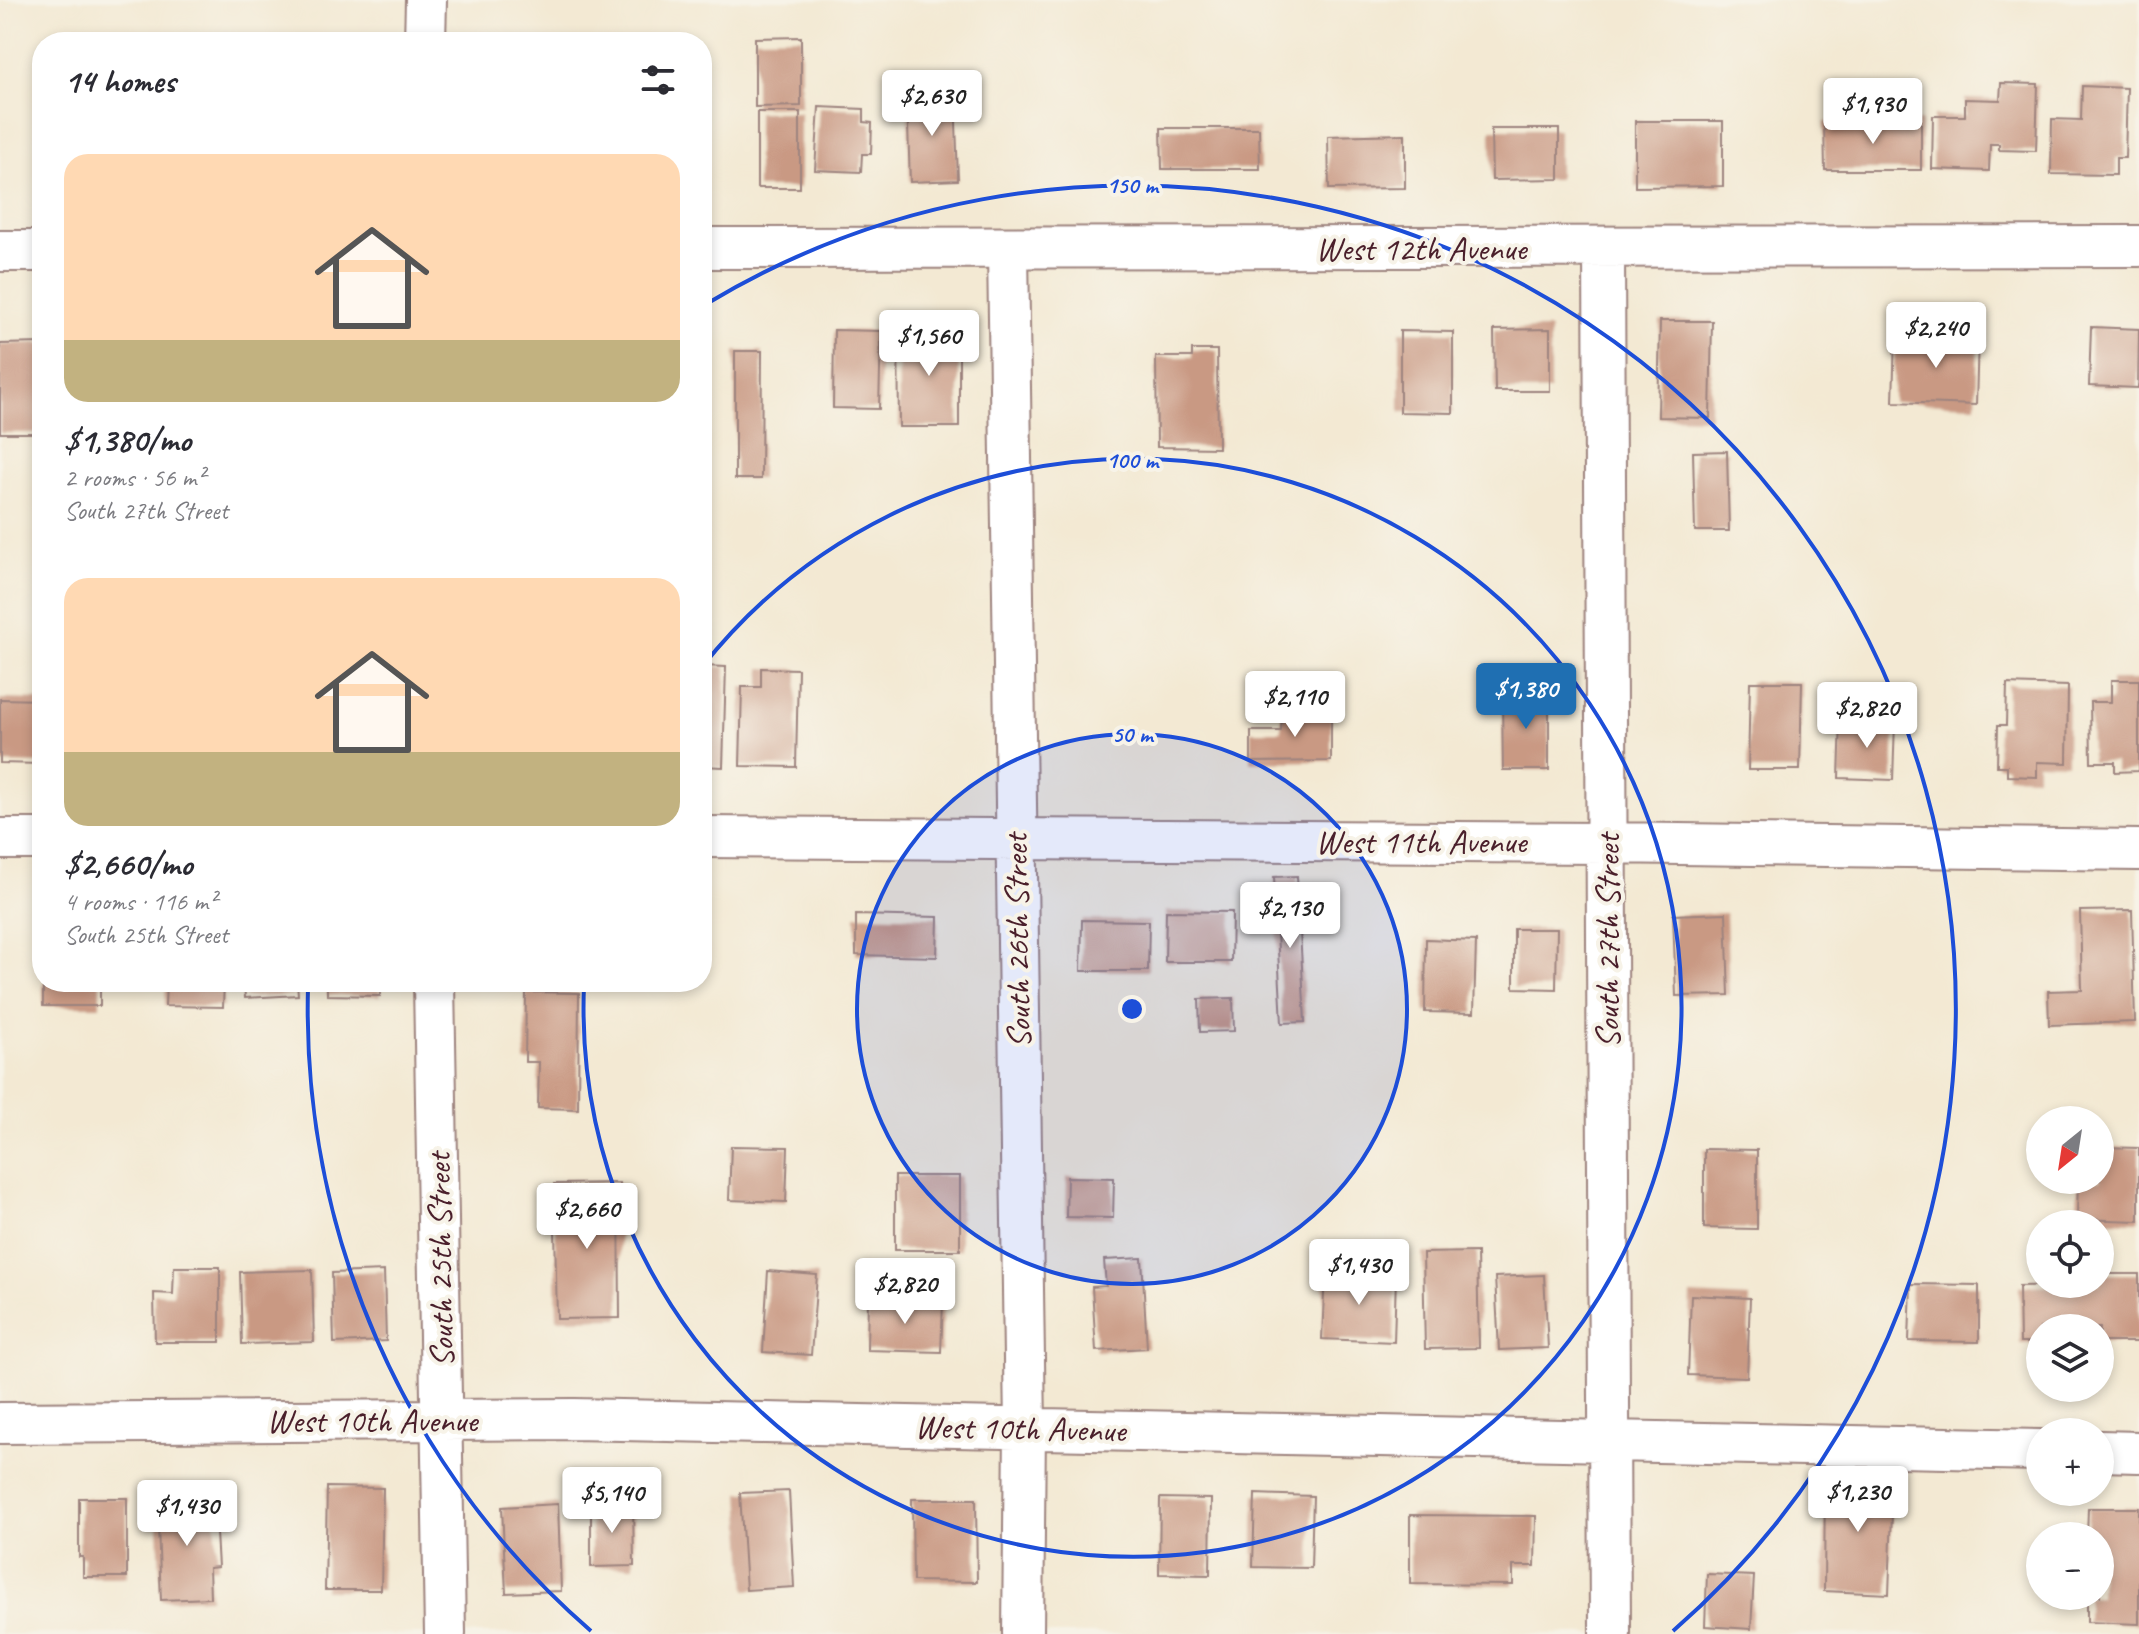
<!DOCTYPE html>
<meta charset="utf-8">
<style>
:root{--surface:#fff;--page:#f2f2f3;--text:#2b2b33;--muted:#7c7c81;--accent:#1f6fb2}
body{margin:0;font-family:Caveat,sans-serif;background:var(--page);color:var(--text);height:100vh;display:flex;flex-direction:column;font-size:30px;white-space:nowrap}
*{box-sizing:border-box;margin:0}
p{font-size:26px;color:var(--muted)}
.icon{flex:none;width:44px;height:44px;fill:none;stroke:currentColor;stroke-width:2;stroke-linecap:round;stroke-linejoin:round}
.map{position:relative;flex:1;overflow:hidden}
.sheet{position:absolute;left:32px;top:32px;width:680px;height:960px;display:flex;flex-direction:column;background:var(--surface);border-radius:32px;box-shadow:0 4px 12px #0003}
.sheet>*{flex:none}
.needle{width:52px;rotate:210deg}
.tools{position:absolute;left:2026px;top:1106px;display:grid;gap:16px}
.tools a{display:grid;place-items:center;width:88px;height:88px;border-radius:50%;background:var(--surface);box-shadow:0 4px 12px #0003;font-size:40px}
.price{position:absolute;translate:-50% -68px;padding:0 18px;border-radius:8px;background:#fff;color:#222;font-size:26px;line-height:52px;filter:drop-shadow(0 2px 4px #0008)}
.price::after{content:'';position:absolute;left:50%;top:48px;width:24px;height:18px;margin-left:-12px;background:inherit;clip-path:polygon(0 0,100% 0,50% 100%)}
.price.active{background:var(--accent);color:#fff}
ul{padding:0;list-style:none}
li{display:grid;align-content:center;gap:16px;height:424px;padding:0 32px}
li span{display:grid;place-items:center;height:248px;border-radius:24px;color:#555}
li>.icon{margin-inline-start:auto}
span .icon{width:144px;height:144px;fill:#fffc;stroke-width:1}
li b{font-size:34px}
h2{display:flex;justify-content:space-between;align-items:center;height:96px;padding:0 32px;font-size:34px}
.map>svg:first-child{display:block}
.building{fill:#c99983}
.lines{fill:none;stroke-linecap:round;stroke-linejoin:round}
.minor-casing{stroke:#9e847f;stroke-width:44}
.minor{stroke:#fff;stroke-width:40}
.ring{fill:none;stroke:#1d4ed8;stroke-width:4}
.labels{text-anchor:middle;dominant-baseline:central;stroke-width:8;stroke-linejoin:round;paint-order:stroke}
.street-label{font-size:34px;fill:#4a1f2b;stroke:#f7f3e8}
.centre{fill:#1d4ed8;stroke:#f7f3e8;stroke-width:4}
.ring-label{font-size:24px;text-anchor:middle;font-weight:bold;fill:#1d4ed8;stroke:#f7f3e8;stroke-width:8;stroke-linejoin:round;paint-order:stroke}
</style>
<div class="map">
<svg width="2139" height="1634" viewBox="0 0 2139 1634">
<rect width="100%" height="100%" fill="#f7f3e8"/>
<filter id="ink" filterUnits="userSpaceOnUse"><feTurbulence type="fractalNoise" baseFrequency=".0125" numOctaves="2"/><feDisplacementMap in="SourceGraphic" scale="16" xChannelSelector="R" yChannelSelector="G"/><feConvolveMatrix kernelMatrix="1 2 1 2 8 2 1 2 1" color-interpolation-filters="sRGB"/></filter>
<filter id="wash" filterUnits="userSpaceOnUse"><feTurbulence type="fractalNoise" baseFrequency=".006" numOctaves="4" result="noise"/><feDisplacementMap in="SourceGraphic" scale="32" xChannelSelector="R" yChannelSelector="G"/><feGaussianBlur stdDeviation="1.8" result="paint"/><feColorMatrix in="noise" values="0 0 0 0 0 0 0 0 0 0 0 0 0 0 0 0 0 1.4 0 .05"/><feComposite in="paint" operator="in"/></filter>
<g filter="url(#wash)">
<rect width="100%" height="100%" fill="#f3e9d3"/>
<g id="blocks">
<!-- building -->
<path class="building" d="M801,37V106L755,107V38Z
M2001,83L2038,84L2036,151L1999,150V144H1990L1989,171L1932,169L1933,116H1965V99L2000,100Z
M2082,86L2127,88L2125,158H2116V175L2051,174L2052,119L2081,120Z
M955,95L958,180L910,182L907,96Z
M819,107L864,109V122L872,123L871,154H862L861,172L815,170Z
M757,112H800V188H757Z
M1635,121H1723V186L1635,187Z
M1921,121V170H1825L1824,122Z
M1161,128H1259L1260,169H1162Z
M1491,129H1559V179L1492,180Z
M1405,134V188L1329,189L1328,136Z
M1660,321H1712L1710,418L1658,417Z
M2091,327L2139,329L2138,388L2089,386Z
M898,329H959V427H899Z
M1550,329V391H1495L1494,330Z
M834,330L881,331L879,409L833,408Z
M1400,331L1453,332V413L1400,412Z
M1895,335L1978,337L1976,405L1893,402Z
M42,343V433H0V344Z
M1192,350H1217L1218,448L1157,447L1156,357H1192Z
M735,351H762L761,479H735Z
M1727,451L1729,531H1695L1693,452Z
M702,666L726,667L723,767L702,766Z
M761,668L798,669L796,767L740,766L742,687H761Z
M2111,680H2139V771L2115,772V762H2091L2090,702H2111Z
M1750,682H1802L1800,770H1748Z
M2007,684L2068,686L2067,763L2037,762V777L2007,776V766H1997L1998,725H2006Z
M1549,692V770H1503L1502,693Z
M0,699L42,700V764L0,763Z
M1282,712H1331V761L1251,762V731H1281Z
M1841,721L1895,722L1893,780L1839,778Z
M1297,876L1305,1022L1282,1023L1274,877Z
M2132,910L2135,1022L2049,1025L2048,991L2082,990L2080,911Z
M1166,911L1232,912L1231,962H1165Z
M1726,913L1729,995L1676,996L1673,915Z
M856,915L938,917L937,957L856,955Z
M1082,920L1149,921L1148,971H1081Z
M1514,929H1557L1556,989L1514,988Z
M1426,939L1476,941L1474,1013L1425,1012Z
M43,982H100V1006H43Z
M166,982H224L223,1007L165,1006Z
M244,982H297L298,995L245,998Z
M327,982H380V996L327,995Z
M526,992L579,993L578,1109L538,1108L539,1062H525Z
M1233,998L1234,1031L1200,1032L1199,999Z
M731,1146L788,1147L786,1202L729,1200Z
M2100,1147L2139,1148V1221L2077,1219L2078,1180H2100Z
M1704,1149L1757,1150V1229L1704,1228Z
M895,1176H960V1250H895Z
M1067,1177L1114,1178L1113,1218L1066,1217Z
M619,1183L620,1318L557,1319L554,1184Z
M1477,1252L1479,1348L1425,1349L1423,1253Z
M1142,1258L1147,1348L1096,1351L1092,1287L1106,1286L1104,1260Z
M174,1267H220V1342H155L154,1293L173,1294Z
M312,1270L314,1342L242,1344L240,1272Z
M384,1271L386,1341L334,1343L332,1273Z
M768,1271L817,1275L811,1355L763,1352Z
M1325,1272L1396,1276L1394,1342L1322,1339Z
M2100,1274H2139V1342H2100V1328H2040V1343H2020L2019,1286L2100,1284Z
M1544,1275L1548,1348L1499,1350L1495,1277Z
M1911,1284L1979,1285V1342L1909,1341Z
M1691,1295L1750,1298L1747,1377L1688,1375Z
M868,1299L943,1302L941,1352L867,1350Z
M1844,1468L1869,1469V1483L1893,1484L1889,1594L1824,1591L1825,1481L1844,1482Z
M327,1487L383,1488L381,1590H325Z
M789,1491L794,1587L746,1590L740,1493Z
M1255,1494L1313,1496L1311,1568L1253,1567Z
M79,1498H127V1577H83V1557H79Z
M1160,1498L1211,1499L1210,1575L1159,1574Z
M214,1499L218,1567L209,1568L210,1598L161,1600L157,1501Z
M912,1499H976L977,1582L913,1581Z
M591,1503H633L634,1566L591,1567Z
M558,1504L561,1591L506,1593L502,1507Z
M2088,1508H2139V1624L2087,1622V1596H2100V1536H2087Z
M1410,1515L1536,1516L1535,1566H1513V1585L1410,1584Z
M1707,1574L1754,1576L1751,1629L1705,1626Z"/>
</g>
</g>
<g filter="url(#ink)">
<use href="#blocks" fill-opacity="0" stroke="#9e847f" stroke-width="2"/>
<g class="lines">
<!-- minor casing -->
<g class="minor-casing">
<path id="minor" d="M425,42L426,0
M702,248L2139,246
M1604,248L1610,1634
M1008,249L1025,1428L1023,1634
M0,251H42
M702,837L1607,843L2139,850
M0,839H42
M434,982L445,1634
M0,1423L574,1419L2040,1450
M2100,1451L2139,1452"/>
</g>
<!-- minor -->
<use href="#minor" class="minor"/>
</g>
</g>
<!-- distance rings -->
<circle cx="1132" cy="1009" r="275" fill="#1d4ed8" fill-opacity=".12"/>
<g class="ring">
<circle cx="1132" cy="1009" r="275"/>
<path d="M702 667A549 549 0 1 1 584 985"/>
<path d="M591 1631A824 824 0 0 1 308 987M708 303A824 824 0 0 1 1673 1631"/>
</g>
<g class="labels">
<!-- street labels -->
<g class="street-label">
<text x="1421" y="248">West 12th Avenue</text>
<text x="1421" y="841">West 11th Avenue</text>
<text transform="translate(1017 941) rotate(-91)">South 26th Street</text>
<text transform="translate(1607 941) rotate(-90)">South 27th Street</text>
<text transform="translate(440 1260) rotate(-91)">South 25th Street</text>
<text x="372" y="1420">West 10th Avenue</text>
<text transform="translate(1020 1428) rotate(1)">West 10th Avenue</text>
</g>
</g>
<circle cx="1132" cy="1009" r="12" class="centre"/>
<g class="ring-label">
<text x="1132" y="193">150 m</text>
<text x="1132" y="468">100 m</text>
<text x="1132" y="742">50 m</text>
</g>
</svg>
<div class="tools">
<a><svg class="needle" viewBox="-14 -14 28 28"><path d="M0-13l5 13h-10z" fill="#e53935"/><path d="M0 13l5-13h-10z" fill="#7c7c81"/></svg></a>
<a><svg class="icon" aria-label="locate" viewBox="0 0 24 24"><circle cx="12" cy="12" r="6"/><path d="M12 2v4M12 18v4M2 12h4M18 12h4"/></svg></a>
<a><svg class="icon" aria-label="layers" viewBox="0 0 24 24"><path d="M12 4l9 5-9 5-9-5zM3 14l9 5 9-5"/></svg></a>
<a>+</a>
<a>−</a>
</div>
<b class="price" style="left:932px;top:138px">$2,630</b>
<b class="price" style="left:1873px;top:146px">$1,930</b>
<b class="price" style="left:1936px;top:370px">$2,240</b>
<b class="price" style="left:929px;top:378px">$1,560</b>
<b class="price active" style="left:1526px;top:731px">$1,380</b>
<b class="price" style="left:1295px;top:739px">$2,110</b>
<b class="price" style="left:1867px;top:750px">$2,820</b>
<b class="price" style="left:1290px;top:950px">$2,130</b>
<b class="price" style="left:587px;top:1251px">$2,660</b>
<b class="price" style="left:1359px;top:1307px">$1,430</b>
<b class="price" style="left:905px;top:1326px">$2,820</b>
<b class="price" style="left:1858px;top:1534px">$1,230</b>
<b class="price" style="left:612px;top:1535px">$5,140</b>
<b class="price" style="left:187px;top:1548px">$1,430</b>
<section class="sheet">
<h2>14 homes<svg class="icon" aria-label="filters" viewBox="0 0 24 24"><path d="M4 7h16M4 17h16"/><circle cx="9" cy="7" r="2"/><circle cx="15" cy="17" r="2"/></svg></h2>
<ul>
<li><span style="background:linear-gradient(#ffd9b3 75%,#c2b280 0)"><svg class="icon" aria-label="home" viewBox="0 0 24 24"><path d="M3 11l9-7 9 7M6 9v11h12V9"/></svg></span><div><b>$1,380/mo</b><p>2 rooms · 56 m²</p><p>South 27th Street</p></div></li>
<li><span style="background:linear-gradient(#ffd9b3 70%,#c2b280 0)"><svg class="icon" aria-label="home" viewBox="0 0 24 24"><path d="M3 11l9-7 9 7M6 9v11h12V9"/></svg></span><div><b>$2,660/mo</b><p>4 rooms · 116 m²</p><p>South 25th Street</p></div></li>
</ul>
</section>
</div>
